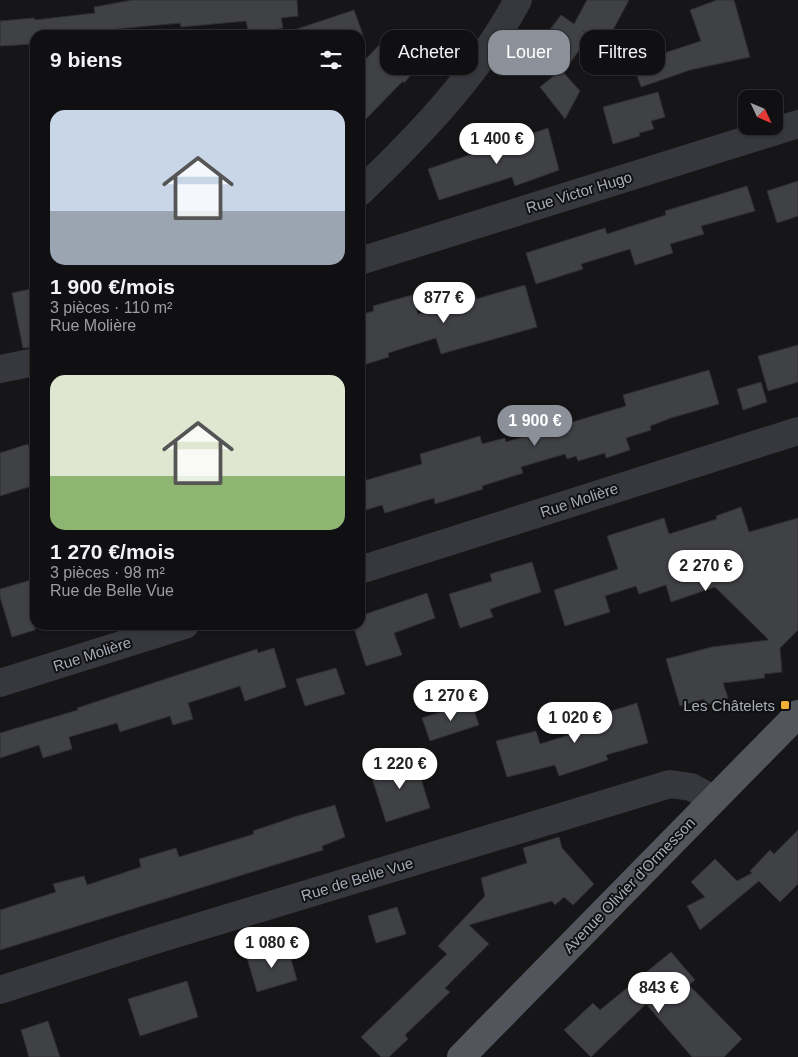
<!DOCTYPE html>
<html lang="fr">
<meta charset="utf-8">
<style>
:root{--surface:#101012;--page:#19191b;--text:#f1f3f6;--muted:#9c9d9f;--line:#303032;--accent:#8c9099}
body{margin:0;font-family:Helvetica,sans-serif;background:var(--page);color:var(--text);height:100vh;display:flex;flex-direction:column;font-size:19px;white-space:nowrap}
*{box-sizing:border-box;margin:0}
p{font-size:16px;color:var(--muted)}
.icon{flex:none;width:28px;height:28px;fill:none;stroke:currentColor;stroke-width:2;stroke-linecap:round;stroke-linejoin:round}
.map{position:relative;flex:1;overflow:hidden}
.details{position:absolute;left:30px;top:30px;width:335px;height:600px;display:flex;flex-direction:column;background:var(--surface);border-radius:15px;box-shadow:0 1px 4px #0004,0 0 0 1px var(--line)}
.details>*{flex:none}
.banner{position:absolute;left:380px;top:30px;width:342px;height:45px;display:flex;gap:10px}
.needle{width:32px;rotate:134deg}
.controls{position:absolute;left:738px;top:90px;display:grid;gap:10px}
.controls a{display:grid;place-items:center;width:45px;height:45px;border-radius:10px;background:var(--surface);box-shadow:0 1px 4px #0004,0 0 0 1px var(--line);font-size:25px}
.price{position:absolute;translate:-50% -42px;padding:0 11px;border-radius:18px;background:#fff;color:#222;font-size:16px;line-height:32px;filter:drop-shadow(0 1px 2px #0008)}
.price::after{content:'';position:absolute;left:50%;top:30px;width:15px;height:11px;margin-left:-8px;background:inherit;clip-path:polygon(0 0,100% 0,50% 100%)}
.price.on{background:var(--accent);color:#fff}
ul{padding:0;list-style:none}
li{display:grid;align-content:center;gap:10px;height:265px;padding:0 20px}
li span{display:grid;place-items:center;height:155px;border-radius:15px;color:#555}
li>.icon{margin-inline-start:auto}
span .icon{width:90px;height:90px;fill:#fffc;stroke-width:1}
li b{font-size:21px}
h2{display:flex;justify-content:space-between;align-items:center;height:60px;padding:0 20px;font-size:21px}
.chip{padding:0 18px;border-radius:15px;background:var(--surface);box-shadow:0 1px 4px #0004,0 0 0 1px var(--line);font-size:18px;line-height:45px}
.chip.on{background:var(--accent);color:#fff}
.map>svg:first-child{display:block}
.building{fill:#404145;stroke:#303034}
.lines{fill:none;stroke-linecap:round;stroke-linejoin:round}
.minor{stroke:#37383d;stroke-width:28}
.major{stroke:#53555c;stroke-width:28}
.poi-dot{fill:#f2b134;stroke:#111113;stroke-width:2}
.labels{text-anchor:middle;dominant-baseline:central;stroke-width:4;stroke-linejoin:round;paint-order:stroke}
.street-label{font-size:15px;fill:#a8adb8;stroke:#111113}
.poi-label{font-size:15px;fill:#a8adb8;stroke:#111113;text-anchor:end}
</style>
<div class="map">
<svg width="798" height="1057" viewBox="0 0 798 1057">
<rect width="100%" height="100%" fill="#161618"/>
<!-- building -->
<path class="building" d="M132,0H297L298,16L281,18L283,28L249,34L246,21L181,27L180,23L116,29V35H35V44L0,46V21L34,18L35,20L95,13L94,7Z
M587,0H629L606,43L583,31L590,36L563,72L580,91L565,119L540,87L560,71L534,51L561,15L574,24Z
M717,0H734L750,57L690,70L641,87L629,53L643,43L661,54L701,41L690,10Z
M354,10L363,35H292L291,31Z
M388,36L396,43L399,40L407,46L413,40L429,54L404,83L403,81L360,125V65Z
M658,92L665,117L651,121L654,129L639,133L640,136L613,144L603,107Z
M548,128L559,170L515,186L512,177L439,200L428,169Z
M798,181V216L777,223L767,191Z
M747,186L755,211L701,226L704,234L670,244L673,253L635,265L630,249L581,264L583,269L536,284L526,253L605,228L607,234L666,215L665,211Z
M525,285L537,327L441,354L436,338L388,353L389,357L360,366V315L374,311L373,306L412,295L418,314L476,296V299Z
M35,288V347L23,348L12,293Z
M798,345V382L768,391L758,356Z
M709,370L719,404L671,418L650,426L651,430L626,438L630,450L606,458L605,453L578,461L576,456L567,459L565,454L521,467L523,473L482,486L483,489L435,504L434,498L385,513L382,505L360,512V482L422,464L420,454L480,436L482,444L505,438L506,442L626,406L623,395Z
M761,382L767,402L743,410L737,389Z
M28,444L29,447L35,445V485L0,496V453Z
M741,507L749,532L798,518V630L780,648L782,672L764,674L765,678L723,683L728,698L706,705L704,699L680,706L666,659L712,647L769,640L715,587L671,602L666,585L639,594L636,586L605,596L610,612L565,626L554,590L618,569L607,536L664,518L669,534L717,519L716,516Z
M532,562L541,592L490,609L493,617L460,628L449,594L492,581L490,574Z
M31,580L35,592V630L12,637L0,597V589Z
M427,593L435,618L394,633L402,655L366,666L353,625H360V616Z
M274,648L286,687L245,701L240,686L188,703L193,719L173,725L170,716L120,732L117,723L69,737L72,749L43,758L39,745L0,758V733L78,710L77,708L257,649L258,653Z
M336,668L345,694L305,706L296,679Z
M471,702L479,725L430,741L422,718Z
M637,703L648,743L606,755L608,760L559,776L555,765L507,777L496,741L536,731L540,744L585,730L582,720Z
M415,759L430,808L386,822L370,772Z
M335,805L345,837L322,846L323,850L0,950V910L56,892L53,884L84,876L87,885L141,867L139,859L176,848L179,857L254,834L253,831L294,817Z
M798,830V884L780,902L759,881L700,930L687,906L705,897L691,882L715,859L737,881L752,873L750,871L770,850L774,854Z
M559,837L562,848L594,884L573,905L564,897L555,905L552,901L469,925L489,944L445,988L450,992L405,1035L408,1039L389,1057H381L361,1037L447,954L438,946L485,896L481,878L527,863L523,848Z
M397,907L406,934L376,943L368,916Z
M287,945L297,980L257,992L247,958Z
M671,952L695,980L689,985L742,1039L724,1057H692L646,1004L591,1057L564,1030L593,1003L600,1010Z
M187,981L198,1017L140,1036L128,999Z
M48,1021L60,1057H29L21,1030Z"/>
<g class="lines">
<!-- minor -->
<path class="minor" d="M360,192C420,135 479,73 518,0
M360,261L798,124
M0,369L35,362
M360,570L798,431
M0,683L185,625
M0,990L152,941L670,784L691,787L713,799"/>
<!-- major -->
<path class="major" d="M461,1057L798,714"/>
</g>
<!-- markers -->
<rect class="poi-dot" x="780" y="700" width="10" height="10" rx="2.5"/>
<g class="labels">
<!-- street labels -->
<g class="street-label">
<text transform="translate(579 192) rotate(-17)">Rue Victor Hugo</text>
<text transform="translate(579 500) rotate(-18)">Rue Molière</text>
<text transform="translate(92 654) rotate(-18)">Rue Molière</text>
<text transform="translate(357 879) rotate(-17)">Rue de Belle Vue</text>
<text transform="translate(629 885) rotate(-46)">Avenue Olivier d'Ormesson</text>
</g>
<!-- poi labels -->
<g class="poi-label">
<text x="775" y="705">Les Châtelets</text>
</g>
</g>
</svg>
<div class="controls">
<a><svg class="needle" viewBox="-14 -14 28 28"><path d="M0-13l5 13h-10z" fill="#e53935"/><path d="M0 13l5-13h-10z" fill="#9c9d9f"/></svg></a>
</div>
<b class="price" style="left:497px;top:165px">1 400 €</b>
<b class="price" style="left:444px;top:324px">877 €</b>
<b class="price on" style="left:535px;top:447px">1 900 €</b>
<b class="price" style="left:706px;top:592px">2 270 €</b>
<b class="price" style="left:451px;top:722px">1 270 €</b>
<b class="price" style="left:575px;top:744px">1 020 €</b>
<b class="price" style="left:400px;top:790px">1 220 €</b>
<b class="price" style="left:272px;top:969px">1 080 €</b>
<b class="price" style="left:659px;top:1014px">843 €</b>
<div class="banner">
<a class="chip">Acheter</a>
<a class="chip on">Louer</a>
<a class="chip">Filtres</a>
</div>
<section class="details">
<h2>9 biens<svg class="icon" aria-label="filters" viewBox="0 0 24 24"><path d="M4 7h16M4 17h16"/><circle cx="9" cy="7" r="2"/><circle cx="15" cy="17" r="2"/></svg></h2>
<ul>
<li><span style="background:linear-gradient(#c9d6e8 65%,#9aa5b1 0)"><svg class="icon" aria-label="home" viewBox="0 0 24 24"><path d="M3 11l9-7 9 7M6 9v11h12V9"/></svg></span><div><b>1 900 €/mois</b><p>3 pièces · 110 m²</p><p>Rue Molière</p></div></li>
<li><span style="background:linear-gradient(#dfe7d0 65%,#8fb573 0)"><svg class="icon" aria-label="home" viewBox="0 0 24 24"><path d="M3 11l9-7 9 7M6 9v11h12V9"/></svg></span><div><b>1 270 €/mois</b><p>3 pièces · 98 m²</p><p>Rue de Belle Vue</p></div></li>
</ul>
</section>
</div>
